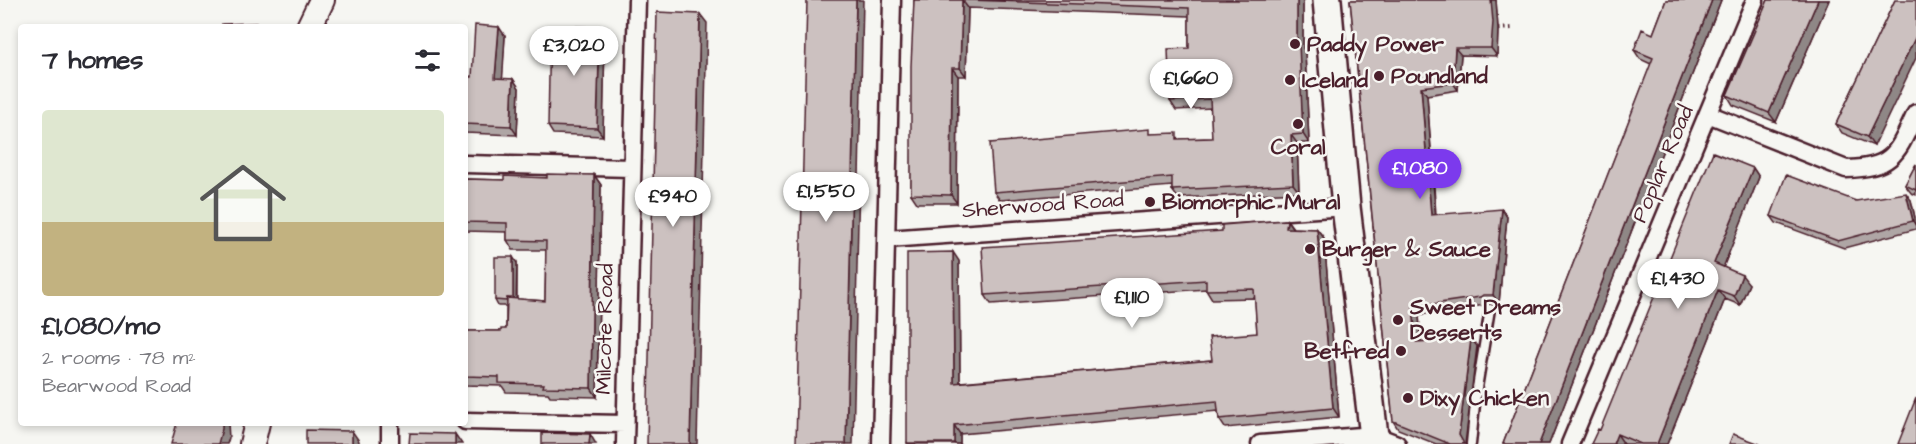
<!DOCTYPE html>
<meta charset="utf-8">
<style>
:root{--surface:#fff;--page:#f2f2f3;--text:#2b2b33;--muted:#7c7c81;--line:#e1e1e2;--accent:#7c3aed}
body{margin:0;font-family:"Architects Daughter",sans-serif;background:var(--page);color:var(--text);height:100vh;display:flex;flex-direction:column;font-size:22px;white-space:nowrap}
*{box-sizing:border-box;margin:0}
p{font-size:20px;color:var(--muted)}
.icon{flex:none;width:33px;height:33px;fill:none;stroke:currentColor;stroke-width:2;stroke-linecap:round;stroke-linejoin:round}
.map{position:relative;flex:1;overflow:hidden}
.drawer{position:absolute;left:18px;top:24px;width:450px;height:402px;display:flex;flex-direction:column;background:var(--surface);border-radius:6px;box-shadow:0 3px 9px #0003}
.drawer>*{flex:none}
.price{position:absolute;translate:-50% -51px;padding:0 14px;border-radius:21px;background:#fff;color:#222;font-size:20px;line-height:39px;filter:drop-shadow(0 2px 3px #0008)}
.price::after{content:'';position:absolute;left:50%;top:36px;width:18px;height:14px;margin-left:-9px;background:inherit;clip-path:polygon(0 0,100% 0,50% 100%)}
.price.active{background:var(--accent);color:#fff}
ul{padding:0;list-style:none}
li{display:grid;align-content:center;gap:12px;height:318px;padding:0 24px}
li+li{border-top:2px solid var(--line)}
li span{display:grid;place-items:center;height:186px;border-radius:6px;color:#555}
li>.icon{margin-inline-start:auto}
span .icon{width:108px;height:108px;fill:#fffc;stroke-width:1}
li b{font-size:26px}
h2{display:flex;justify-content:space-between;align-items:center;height:72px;padding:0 24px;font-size:26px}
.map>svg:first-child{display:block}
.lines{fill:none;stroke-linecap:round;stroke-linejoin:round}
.lane-casing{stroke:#4a1f2b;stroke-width:13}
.street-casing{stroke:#4a1f2b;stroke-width:21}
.secondary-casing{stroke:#4a1f2b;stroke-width:28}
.primary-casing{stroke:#4a1f2b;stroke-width:32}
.path{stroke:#4a1f2b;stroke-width:4;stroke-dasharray:1.5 4.5;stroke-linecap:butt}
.lane{stroke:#f6f6f2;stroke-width:8}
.street{stroke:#f6f6f2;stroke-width:16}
.secondary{stroke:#f6f6f2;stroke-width:24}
.primary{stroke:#f6f6f2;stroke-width:27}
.wall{fill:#afa6a5;stroke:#4a1f2b;stroke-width:1.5}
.shaded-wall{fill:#8f8786;stroke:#4a1f2b;stroke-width:1.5}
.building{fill:#ccc1c0;stroke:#4a1f2b;stroke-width:1.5}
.poi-dot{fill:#4a1f2b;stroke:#f6f6f2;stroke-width:2}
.labels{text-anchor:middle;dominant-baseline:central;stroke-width:5;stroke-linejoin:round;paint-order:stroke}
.poi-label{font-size:22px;font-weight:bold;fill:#4a1f2b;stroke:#f6f6f2;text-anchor:start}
.street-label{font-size:22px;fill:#4a1f2b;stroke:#f6f6f2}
</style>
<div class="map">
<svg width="1916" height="444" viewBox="0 0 1916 444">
<rect width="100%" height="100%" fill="#f6f6f2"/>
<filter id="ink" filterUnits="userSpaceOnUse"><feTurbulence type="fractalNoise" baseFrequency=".0167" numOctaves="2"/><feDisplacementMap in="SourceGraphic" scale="12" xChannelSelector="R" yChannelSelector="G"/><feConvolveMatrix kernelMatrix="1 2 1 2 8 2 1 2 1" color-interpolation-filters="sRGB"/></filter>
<g filter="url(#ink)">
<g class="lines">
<!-- lane casing -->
<g class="lane-casing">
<path id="lane" d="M1471,444L1476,394L1490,309"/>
</g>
<!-- street casing -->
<g class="street-casing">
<path id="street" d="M1708,114L1846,169C1894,168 1897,153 1916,113
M465,164L631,168
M887,239L1346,207
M465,421L625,424
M390,444V423
M625,444L637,0
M881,444L892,0
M1260,444L1374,435L1397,444
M1570,444L1755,0"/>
</g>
<!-- secondary casing -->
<g class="secondary-casing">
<path id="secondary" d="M309,27L322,0
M252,444L257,423"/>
</g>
<!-- primary casing -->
<g class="primary-casing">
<path id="primary" d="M1327,0L1346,207L1375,444"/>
</g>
<!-- path -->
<path class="path" d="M1498,29L1513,28"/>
<!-- lane -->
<use href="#lane" class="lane"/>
<!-- street -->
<use href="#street" class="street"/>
<!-- secondary -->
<use href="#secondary" class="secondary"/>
<!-- primary -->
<use href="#primary" class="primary"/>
</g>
<!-- wall -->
<path class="wall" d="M914,0H1303V48L1305,52L1309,143H1297L1299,192L1178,198L1172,190V186L1000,200L994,192L1153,134L1181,139L1212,138L1211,108L1176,110L1170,101L1189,48V16L968,8L966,76H958L957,203H917L911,194Z
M1350,0H1496L1498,29L1497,56L1461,55L1458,90L1427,95L1436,214L1507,217L1499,303H1488L1485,305L1419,315L1421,341L1477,346L1465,444H1436L1398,429L1393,421Z
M1666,0H1721L1549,444H1503L1651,64L1640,59L1634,50L1653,34Z
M1768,0H1829L1776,122L1733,105L1727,95Z
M1895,0L1874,146L1842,133L1836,124Z
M600,27L605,35L603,136L553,134L548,126Z
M505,36L502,79H513L519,88L517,135L465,133V77H472Z
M1916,164V195L1911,193L1905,185Z
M1753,168L1759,177L1723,267L1749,284L1740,305L1725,299L1667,444H1591L1600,430Z
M594,175L601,185L597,397L550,396L548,393L506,392L502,386L465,385V331H501L506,329V306H498L495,300L517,263V299L545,301L546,250H513L507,240V232L465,231V179L504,180Z
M1911,200L1916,222V229L1844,248L1776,223L1771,216L1856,201Z
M1287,220L1293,228L1317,229L1324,238L1339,417L1225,428L1219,419L1218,411L960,434V444H908L907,443L959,261L960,382L1212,360L1257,333L1255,298L1212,299L1206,289L991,304L985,295L1222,231Z"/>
<!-- shaded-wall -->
<path class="shaded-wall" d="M856,0H863L853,444H846Z
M962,0L968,8L966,76L960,68Z
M1297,0H1303V48L1305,52L1309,143L1303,134L1297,44Z
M1491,0H1496L1498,29L1497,56L1491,48Z
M1712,0H1721L1549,444H1539Z
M1818,0H1829L1776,122L1769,113Z
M700,14L707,23L697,444H690Z
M499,27L505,36L502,87L495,78Z
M600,27L605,35L603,136L597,128Z
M1916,36V58L1874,146L1867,137Z
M1455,48L1461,55L1458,90L1453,83Z
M952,68L958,76L957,203L951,195Z
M513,79L519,88L517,135L511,126Z
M1421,87L1427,95L1436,223L1431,215Z
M1291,135L1297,143L1299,192L1293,184Z
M1753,168L1759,177L1721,273L1714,263Z
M594,175L601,185L597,397L591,388Z
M1906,193L1911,200L1916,222V226L1913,221Z
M1502,209L1507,217L1499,303L1493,295Z
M1287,220L1293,229L1286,228Z
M1317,229L1324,238L1339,417L1333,408Z
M953,252L959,261L960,391L954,383Z
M513,257L517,263L516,307L513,301Z
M1742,275L1749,284L1740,305L1734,296Z
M1718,290L1725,299L1667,444H1657Z
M1413,307L1419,315L1421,350L1416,342Z
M1471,339L1477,346L1465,444H1463L1459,435Z
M222,423H228L229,438L227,444H218Z
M954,425L960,434V444H955L954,443Z
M352,431L359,441V444H352Z
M455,434L462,444H455Z
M590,434L596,444H589Z
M1617,434L1624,444H1613Z"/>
<!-- building -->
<path class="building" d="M807,0H856L846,444H796Z
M914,0H962L960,68H952L951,195L911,194V66Z
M968,0H1297V44H1299L1303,134L1291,135L1293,184L1172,190V177L994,192L990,143L1150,129V134L1177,133V139L1212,138L1210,99L1170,101L1168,49L1189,48V8Z
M1350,0H1491L1493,22L1491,48H1455L1453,83L1421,87L1431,215L1502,209L1493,295H1483L1480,297L1413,307L1416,342L1471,339L1459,435L1463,442V444H1450L1393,421Z
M1666,0H1712L1539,444H1503L1653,58L1634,50L1642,29L1653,34Z
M1768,0H1818L1769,113L1727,95Z
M1895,0H1916V36L1867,137L1836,124Z
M657,12L700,14L690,444H647Z
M256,23V27H222V24Z
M475,25L499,27L495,78L513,79L511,126L465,124V77H472Z
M550,26L600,27L597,128L548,126Z
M1713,152L1753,168L1714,263L1742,275L1734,296L1718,290L1657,444H1641L1617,434L1613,444H1591L1598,429L1600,430Z
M1916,164V190L1905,185Z
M547,174L594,175L591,388L543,387L544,384L499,383V377L465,376V331H501V329H506L507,298L545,301L546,241L507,240V223L465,222V179L504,180V176L547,178Z
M1786,175L1856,201L1906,193L1913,221L1838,241L1771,216Z
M1287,220L1286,228L1317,229L1333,408L1219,419L1217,401L954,425V443H907V253L953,252L954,383L1212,360L1209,337L1257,333L1254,289L1206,290V280L985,295L982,247L1222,231V225Z
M495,257H513V298H507L506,301L495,300Z
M1916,398V444H1898Z
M177,423H222V429L218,444H171Z
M306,430L352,431V444H306Z
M410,433L455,434V444H409Z
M542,433L590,434L589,444H542Z
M1733,434L1760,444H1729Z"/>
</g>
<!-- markers -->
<g class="poi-dot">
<circle cx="1295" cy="44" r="6"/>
<circle cx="1379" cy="76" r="6"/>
<circle cx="1290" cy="80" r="6"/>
<circle cx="1298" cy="124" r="6"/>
<circle cx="1150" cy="202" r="6"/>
<circle cx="1310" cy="249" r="6"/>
<circle cx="1398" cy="320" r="6"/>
<circle cx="1401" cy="351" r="6"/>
<circle cx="1408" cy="398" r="6"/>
</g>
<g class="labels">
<!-- poi labels -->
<g class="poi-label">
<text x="1307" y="44">Paddy Power</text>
<text x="1391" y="76">Poundland</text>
<text x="1302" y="80">Iceland</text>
<text x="1298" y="147" text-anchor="middle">Coral</text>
<text x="1162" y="202">Biomorphic Mural</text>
<text x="1322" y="249">Burger &amp; Sauce</text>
<text x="1410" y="307">Sweet Dreams<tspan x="1410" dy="25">Desserts</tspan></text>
<text x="1389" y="351" text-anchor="end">Betfred</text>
<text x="1420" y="398">Dixy Chicken</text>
</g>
<!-- street labels -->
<g class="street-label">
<text transform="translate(1663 164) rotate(-67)">Poplar Road</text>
<text transform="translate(1043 205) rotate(-4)">Sherwood Road</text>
<text transform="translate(605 329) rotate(-89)">Milcote Road</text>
</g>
</g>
</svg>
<b class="price" style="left:574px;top:77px">£3,020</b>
<b class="price" style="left:1191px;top:110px">£1,660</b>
<b class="price active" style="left:1420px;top:200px">£1,080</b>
<b class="price" style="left:826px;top:223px">£1,550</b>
<b class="price" style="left:673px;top:228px">£940</b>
<b class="price" style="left:1678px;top:310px">£1,430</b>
<b class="price" style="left:1132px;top:329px">£1,110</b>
<section class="drawer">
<h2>7 homes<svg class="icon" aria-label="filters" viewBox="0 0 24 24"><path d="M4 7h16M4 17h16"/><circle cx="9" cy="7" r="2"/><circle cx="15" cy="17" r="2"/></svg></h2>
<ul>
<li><span style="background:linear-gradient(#dfe7d0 60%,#c2b280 0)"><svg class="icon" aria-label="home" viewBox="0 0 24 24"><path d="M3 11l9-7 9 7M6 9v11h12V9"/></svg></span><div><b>£1,080/mo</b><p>2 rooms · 78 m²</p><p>Bearwood Road</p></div></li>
</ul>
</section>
</div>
